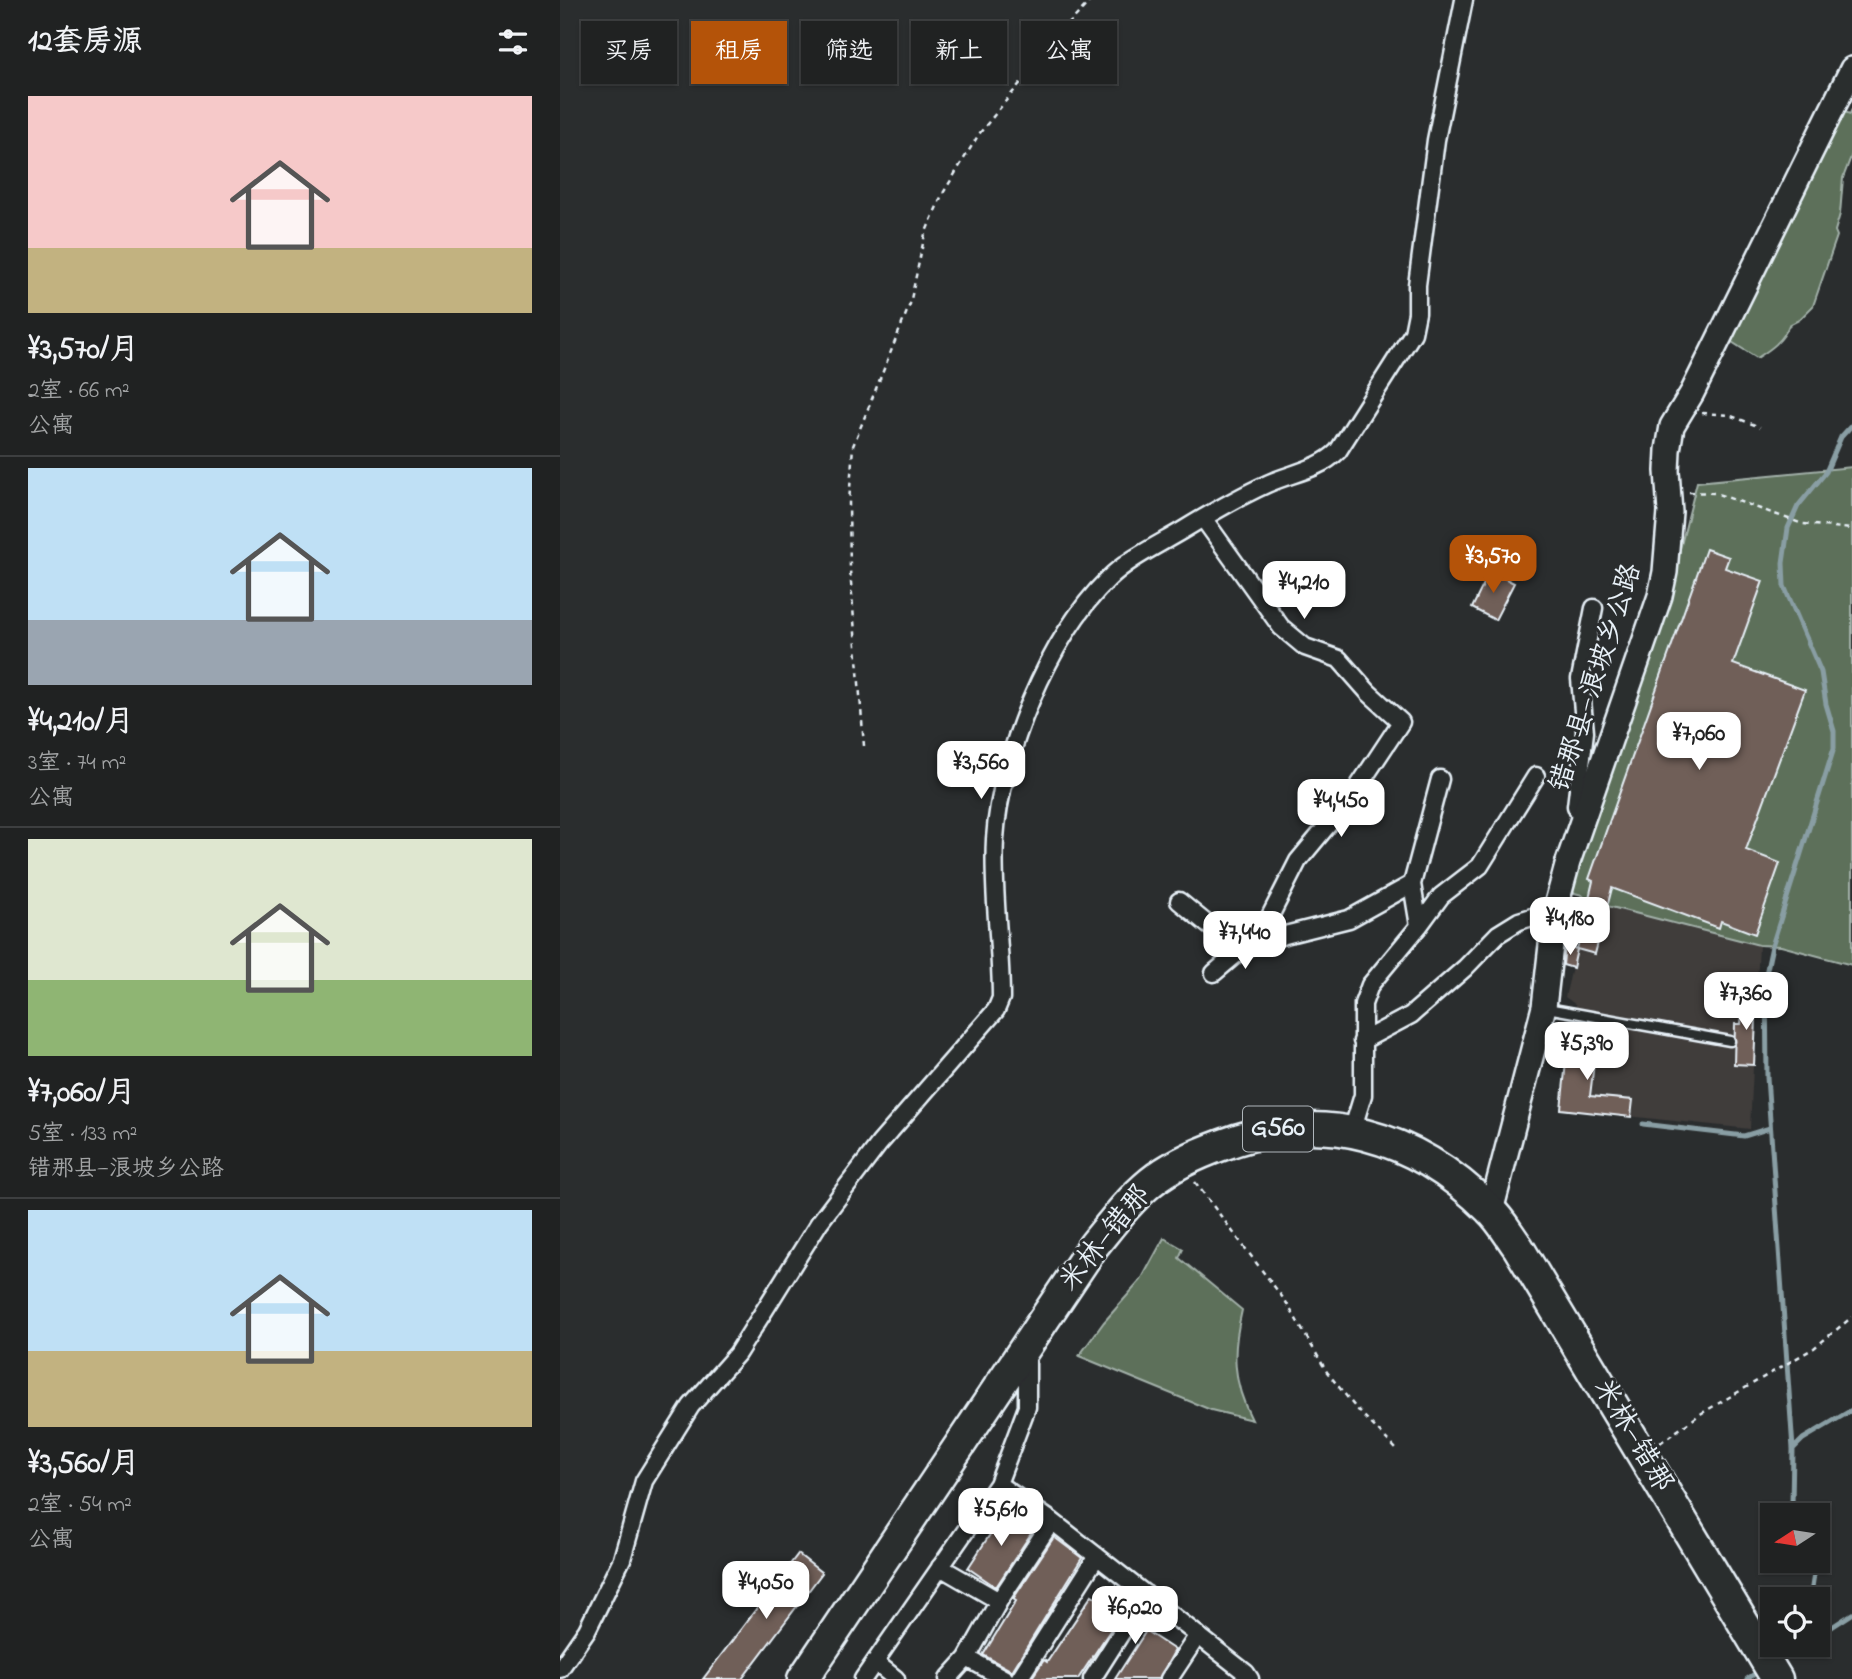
<!DOCTYPE html>
<html lang="zh">
<meta charset="utf-8">
<style>
:root{--surface:#202222;--page:#2d2f2f;--text:#f1f3f6;--muted:#a2a4a5;--line:#3d3f40;--accent:#b45309}
body{margin:0;font-family:"Indie Flower","LXGW WenKai TC",sans-serif;background:var(--page);color:var(--text);height:100vh;display:flex;flex-direction:column;font-size:26px;white-space:nowrap}
*{box-sizing:border-box;margin:0}
p{font-size:23px;color:var(--muted)}
.icon{flex:none;width:38px;height:38px;fill:none;stroke:currentColor;stroke-width:2;stroke-linecap:round;stroke-linejoin:round}
.map{position:relative;flex:1;overflow:hidden}
.side{display:flex;flex-direction:column;background:var(--surface);width:560px}
.side>*{flex:none}
.guide{position:absolute;left:21px;top:21px;width:665px;height:63px;display:flex;gap:14px}
.needle{width:46px;rotate:258deg}
.fabs{position:absolute;left:1200px;top:1503px;display:grid;gap:14px}
.fabs a{display:grid;place-items:center;width:70px;height:70px;border-radius:0px;background:var(--surface);box-shadow:0 2px 5px #0004,0 0 0 2px var(--line);font-size:35px}
.price{position:absolute;translate:-50% -60px;padding:0 16px;border-radius:14px;background:#fff;color:#222;font-size:23px;line-height:46px;filter:drop-shadow(0 2px 4px #0008)}
.price::after{content:'';position:absolute;left:50%;top:42px;width:21px;height:16px;margin-left:-10px;background:inherit;clip-path:polygon(0 0,100% 0,50% 100%)}
.price.on{background:var(--accent);color:#fff}
ul{padding:0;list-style:none}
li{display:grid;align-content:center;gap:14px;height:371px;padding:0 28px}
li+li{border-top:2px solid var(--line)}
li span{display:grid;place-items:center;height:217px;border-radius:0px;color:#555}
li>.icon{margin-inline-start:auto}
span .icon{width:126px;height:126px;fill:#fffc;stroke-width:1}
li b{font-size:30px}
h2{display:flex;justify-content:space-between;align-items:center;height:84px;padding:0 28px;font-size:30px}
.pill{padding:0 24px;border-radius:0px;background:var(--surface);box-shadow:0 2px 5px #0004,0 0 0 2px var(--line);font-size:24px;line-height:63px}
.pill.on{background:var(--accent);color:#fff}
main{display:flex;flex:1;min-height:0}
.map>svg:first-child{display:block}
.built{fill:#3f3c3b}
.green{fill:#5d705a;stroke:#a2b0a9;stroke-width:2}
.lines{fill:none;stroke-linecap:round;stroke-linejoin:round}
.stream{stroke:#899ea4;stroke-width:5}
.building{fill:#705e59;stroke:#e8f1f8;stroke-width:2}
.lane-casing{stroke:#e8f1f8;stroke-width:13}
.street-casing{stroke:#e8f1f8;stroke-width:21}
.secondary-casing{stroke:#e8f1f8;stroke-width:28}
.highway-casing{stroke:#e8f1f8;stroke-width:35}
.path{stroke:#e8f1f8;stroke-width:2.5;stroke-dasharray:5 5;stroke-linecap:butt}
.lane{stroke:#2a2d2e;stroke-width:8}
.street{stroke:#2a2d2e;stroke-width:16}
.secondary{stroke:#2a2d2e;stroke-width:23}
.highway{stroke:#2a2d2e;stroke-width:30}
.labels{text-anchor:middle;dominant-baseline:central;stroke-width:6;stroke-linejoin:round;paint-order:stroke}
.shield{fill:#2a2d2e;stroke:#afb6bb;stroke-width:2}
.shield-label{font-size:26px;font-weight:bold;fill:#e8f1f8}
.street-label{font-size:28px;fill:#e8f1f8;stroke:#2a2d2e}
</style>
<main>
<section class="side">
<h2>12套房源<svg class="icon" aria-label="filters" viewBox="0 0 24 24"><path d="M4 7h16M4 17h16"/><circle cx="9" cy="7" r="2"/><circle cx="15" cy="17" r="2"/></svg></h2>
<ul>
<li><span style="background:linear-gradient(#f6c9c9 70%,#c2b280 0)"><svg class="icon" aria-label="home" viewBox="0 0 24 24"><path d="M3 11l9-7 9 7M6 9v11h12V9"/></svg></span><div><b>¥3,570/月</b><p>2室 · 66 m²</p><p>公寓</p></div></li>
<li><span style="background:linear-gradient(#bfe0f5 70%,#9aa5b1 0)"><svg class="icon" aria-label="home" viewBox="0 0 24 24"><path d="M3 11l9-7 9 7M6 9v11h12V9"/></svg></span><div><b>¥4,210/月</b><p>3室 · 74 m²</p><p>公寓</p></div></li>
<li><span style="background:linear-gradient(#dfe7d0 65%,#8fb573 0)"><svg class="icon" aria-label="home" viewBox="0 0 24 24"><path d="M3 11l9-7 9 7M6 9v11h12V9"/></svg></span><div><b>¥7,060/月</b><p>5室 · 133 m²</p><p>错那县—浪坡乡公路</p></div></li>
<li><span style="background:linear-gradient(#bfe0f5 65%,#c2b280 0)"><svg class="icon" aria-label="home" viewBox="0 0 24 24"><path d="M3 11l9-7 9 7M6 9v11h12V9"/></svg></span><div><b>¥3,560/月</b><p>2室 · 54 m²</p><p>公寓</p></div></li>
</ul>
</section>
<div class="map">
<svg width="1292" height="1679" viewBox="0 0 1292 1679">
<rect width="100%" height="100%" fill="#2a2d2e"/>
<filter id="ink" filterUnits="userSpaceOnUse"><feTurbulence type="fractalNoise" baseFrequency=".0143" numOctaves="2"/><feDisplacementMap in="SourceGraphic" scale="14" xChannelSelector="R" yChannelSelector="G"/><feConvolveMatrix kernelMatrix="1 2 1 2 8 2 1 2 1" color-interpolation-filters="sRGB"/></filter>
<g filter="url(#ink)">
<!-- built -->
<path class="built" d="M1028,901L1199,945L1190,1129L1001,1109L1009,1035L997,1034L1000,1023L1014,1019L1016,1005L1005,997Z"/>
<!-- green -->
<path class="green" d="M1292,109V154L1283,178L1280,214L1275,231L1277,236L1253,306L1239,320L1229,325C1223,341 1211,349 1197,358L1167,339L1259,152L1265,153L1282,111L1290,114Z
M1292,467V965L1221,946L1199,945L1028,901L1022,895L1007,891L1107,600L1137,482Z
M604,1238L623,1249L619,1258L682,1310C672,1352 672,1381 692,1420L651,1410L519,1356L544,1322L581,1280Z"/>
<g class="lines">
<!-- stream -->
<path class="stream" d="M1083,1124L1184,1136L1210,1128
M1233,1449L1207,1077L1206,974L1212,946L1274,748V731L1266,704L1261,672L1224,586L1223,563L1228,528L1238,506L1266,472L1281,437L1292,425
M1235,1516L1232,1505L1233,1449L1243,1439L1292,1410
M1250,1600L1254,1574L1253,1561
M1258,1636L1292,1614
M1217,1661L1244,1645
M1187,1679L1202,1669"/>
</g>
<!-- building -->
<path class="building" d="M1146,549L1169,557L1165,568L1203,581L1173,664L1245,690L1186,850L1220,863L1195,934L1161,921L1159,928L1052,888L1035,954L1017,949L1033,881L1029,879Z
M930,571L954,583L935,620L912,608Z
M1005,946L1017,949L1013,968L1003,965Z
M1184,993L1197,994L1194,1065L1174,1064L1175,1024H1181Z
M1009,1034L1037,1038L1030,1096L1073,1100L1071,1117L1001,1109Z
M446,1510L474,1529L436,1587L408,1568Z
M494,1537L522,1558L452,1671L423,1655L456,1601L453,1599Z
M238,1554L262,1573L182,1679H143Z
M532,1595L561,1614L518,1679H471L484,1660L487,1662Z
M586,1631L615,1650L599,1679H555Z"/>
<g class="lines">
<!-- lane casing -->
<g class="lane-casing">
<path id="lane" d="M987,1008L1170,1041"/>
</g>
<!-- street casing -->
<g class="street-casing">
<path id="street" d="M643,518L721,627L745,647L779,659L808,692L841,722L792,796L738,861L697,942
M1022,821L1016,806L1025,732L1020,679L1034,608
M619,901L680,951
M859,926L852,884L880,779
M654,973L680,951L697,942L789,919L852,884
M802,1041L851,1015L905,968L938,934L959,921L995,910
M792,1131L803,1095V1004L810,985L859,926L881,896L920,866L976,776
M438,1484L492,1521L686,1673L690,1679
M380,1567L439,1601
M407,1658L445,1679
M315,1662L336,1679
M0,1669L27,1630L62,1559L84,1481L131,1406L177,1354L259,1223L319,1144L436,1010L441,998C441,945 432,892 435,839C440,757 488,638 548,579C568,559 598,545 623,530C651,513 678,497 707,484C731,473 759,470 778,451L853,333L857,313V285L876,140L904,0
M303,1679L438,1484L467,1407V1351
M388,1679L407,1658L439,1601L492,1521
M459,1679L537,1556
M532,1679L586,1594
M609,1679L638,1635"/>
</g>
<!-- secondary casing -->
<g class="secondary-casing">
<path id="secondary" d="M931,1211L984,1007L995,910L1008,862L1100,596L1105,572L1110,512L1107,471L1108,450L1112,426L1132,393L1292,69"/>
</g>
<!-- highway casing -->
<g class="highway-casing">
<path id="highway" d="M243,1679L534,1245C552,1223 569,1200 591,1182C612,1165 637,1154 662,1145C762,1107 855,1135 929,1209C941,1220 949,1235 958,1247L1217,1679"/>
</g>
<!-- path -->
<path class="path" d="M1142,413L1169,415L1200,427
M1129,492L1155,493L1243,524L1292,529
M304,746L290,570L289,503L293,446L350,304L365,234L382,195L419,134L505,28L531,0
M635,1182L726,1302L767,1372L795,1407L837,1450
M1100,1443L1142,1413L1254,1348L1292,1317"/>
<!-- lane -->
<use href="#lane" class="lane"/>
<!-- street -->
<use href="#street" class="street"/>
<!-- secondary -->
<use href="#secondary" class="secondary"/>
<!-- highway -->
<use href="#highway" class="highway"/>
</g>
</g>
<g class="labels">
<!-- shield labels -->
<rect class="shield" x="683" y="1106.5" width="70" height="45" rx="5"/>
<g class="shield-label">
<text x="718" y="1129">G560</text>
</g>
<!-- street labels -->
<g class="street-label">
<text transform="translate(1037 678) rotate(-72)">错那县—浪坡乡公路</text>
<text transform="translate(546 1239) rotate(-51)">米林—错那</text>
<text transform="translate(1072 1436) rotate(59)">米林—错那</text>
</g>
</g>
</svg>
<div class="fabs">
<a><svg class="needle" viewBox="-14 -14 28 28"><path d="M0-13l5 13h-10z" fill="#e53935"/><path d="M0 13l5-13h-10z" fill="#a2a4a5"/></svg></a>
<a><svg class="icon" aria-label="locate" viewBox="0 0 24 24"><circle cx="12" cy="12" r="6"/><path d="M12 2v4M12 18v4M2 12h4M18 12h4"/></svg></a>
</div>
<b class="price on" style="left:933px;top:595px">¥3,570</b>
<b class="price" style="left:744px;top:621px">¥4,210</b>
<b class="price" style="left:1139px;top:772px">¥7,060</b>
<b class="price" style="left:421px;top:801px">¥3,560</b>
<b class="price" style="left:781px;top:839px">¥4,450</b>
<b class="price" style="left:1010px;top:957px">¥4,180</b>
<b class="price" style="left:685px;top:971px">¥7,440</b>
<b class="price" style="left:1186px;top:1032px">¥7,360</b>
<b class="price" style="left:1027px;top:1082px">¥5,390</b>
<b class="price" style="left:441px;top:1548px">¥5,610</b>
<b class="price" style="left:206px;top:1621px">¥4,050</b>
<b class="price" style="left:575px;top:1646px">¥6,020</b>
<div class="guide">
<a class="pill">买房</a>
<a class="pill on">租房</a>
<a class="pill">筛选</a>
<a class="pill">新上</a>
<a class="pill">公寓</a>
</div>
</div>
</main>
